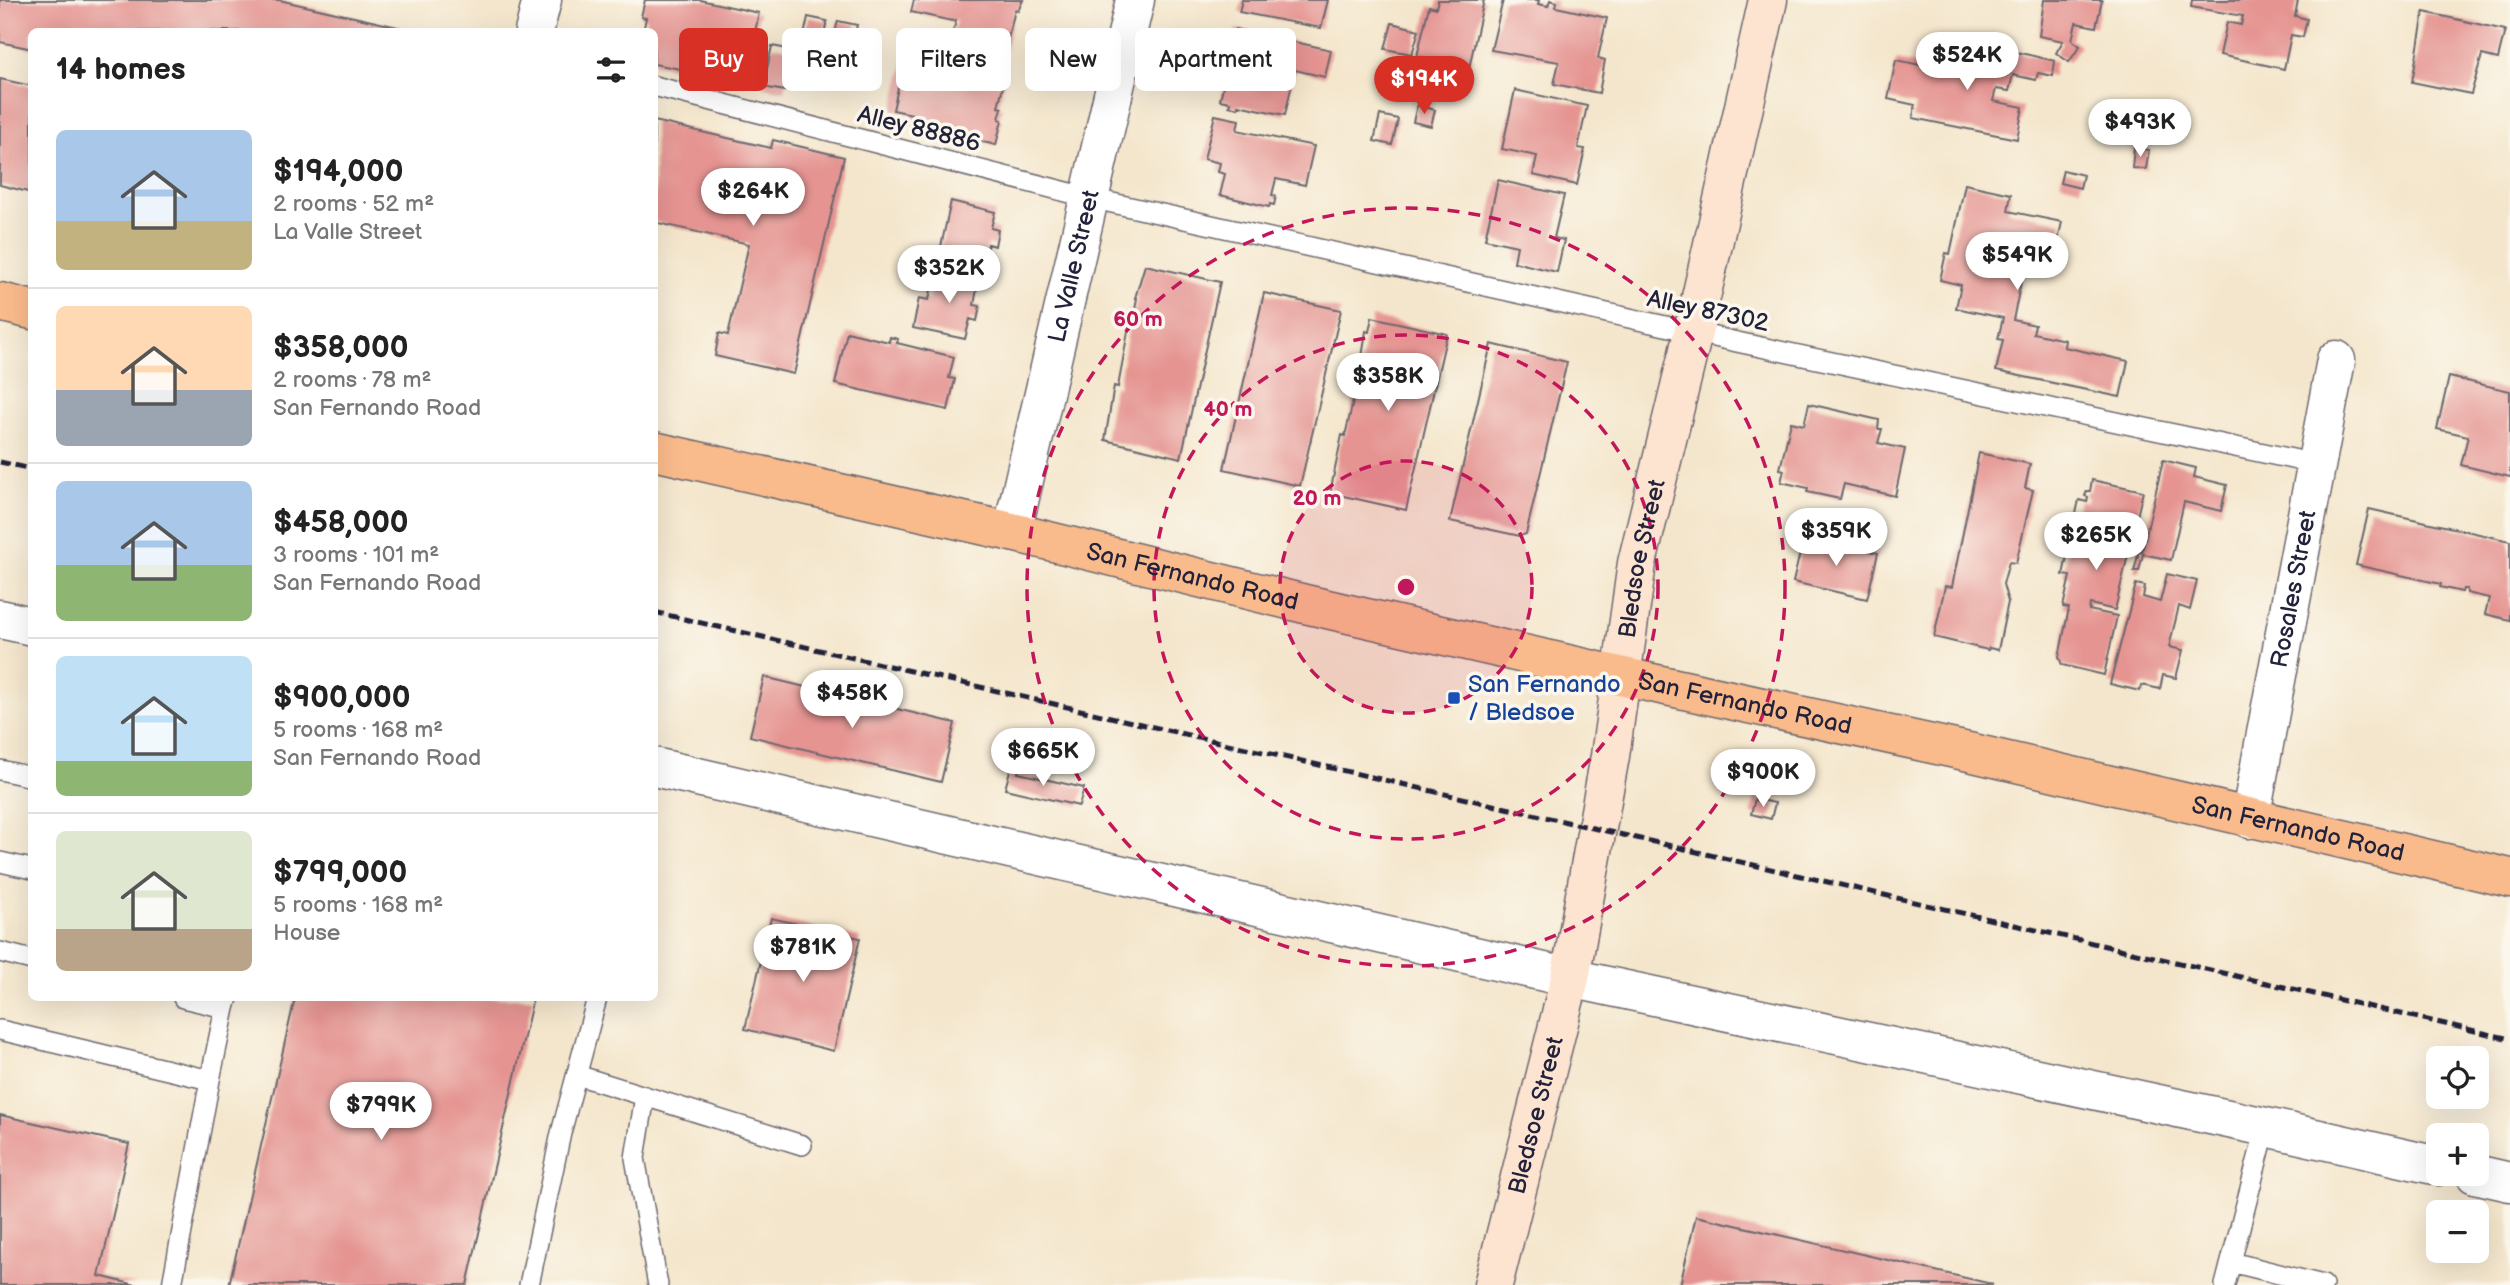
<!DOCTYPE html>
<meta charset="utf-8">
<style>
:root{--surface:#fff;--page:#f6f6f6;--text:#222;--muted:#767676;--line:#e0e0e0;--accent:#d93025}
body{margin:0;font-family:"Balsamiq Sans",sans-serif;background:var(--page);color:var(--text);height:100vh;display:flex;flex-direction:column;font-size:26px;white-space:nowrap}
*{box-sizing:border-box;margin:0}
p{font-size:23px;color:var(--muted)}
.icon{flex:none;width:38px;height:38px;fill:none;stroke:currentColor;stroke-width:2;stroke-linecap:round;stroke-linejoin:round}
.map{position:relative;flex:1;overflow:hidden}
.sheet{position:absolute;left:28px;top:28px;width:630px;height:973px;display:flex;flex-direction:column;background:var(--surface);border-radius:10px;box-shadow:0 7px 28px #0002}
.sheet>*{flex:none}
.top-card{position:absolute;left:679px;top:28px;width:665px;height:63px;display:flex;gap:14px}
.buttons{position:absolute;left:2426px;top:1046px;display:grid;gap:14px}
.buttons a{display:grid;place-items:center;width:63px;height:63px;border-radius:10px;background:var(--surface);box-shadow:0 7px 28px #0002;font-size:35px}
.price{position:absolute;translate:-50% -60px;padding:0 16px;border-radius:24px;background:#fff;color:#222;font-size:23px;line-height:46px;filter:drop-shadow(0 2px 4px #0008)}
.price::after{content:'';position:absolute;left:50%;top:42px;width:21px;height:16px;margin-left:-10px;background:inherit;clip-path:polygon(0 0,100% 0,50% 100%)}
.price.active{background:var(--accent);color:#fff}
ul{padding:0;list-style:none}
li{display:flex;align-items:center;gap:21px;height:175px;padding:0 28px}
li+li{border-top:2px solid var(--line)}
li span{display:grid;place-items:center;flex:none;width:196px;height:140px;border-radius:10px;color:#555}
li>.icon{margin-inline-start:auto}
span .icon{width:84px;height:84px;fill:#fffc;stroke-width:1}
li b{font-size:30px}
h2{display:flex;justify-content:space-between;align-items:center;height:84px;padding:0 28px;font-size:30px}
.pill{padding:0 24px;border-radius:10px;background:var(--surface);box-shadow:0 7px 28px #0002;font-size:24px;line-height:63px}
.pill.active{background:var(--accent);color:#fff}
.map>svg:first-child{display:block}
.building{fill:#e59492}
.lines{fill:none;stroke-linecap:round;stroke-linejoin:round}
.lane-casing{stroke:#6c676e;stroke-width:22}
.street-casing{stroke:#6c676e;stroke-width:41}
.secondary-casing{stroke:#6c676e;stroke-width:41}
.primary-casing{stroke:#6c676e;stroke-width:41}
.lane{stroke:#fff;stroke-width:19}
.street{stroke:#fff;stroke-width:38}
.secondary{stroke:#fde4d1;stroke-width:38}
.primary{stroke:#fabb8c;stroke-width:38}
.rail{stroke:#22223b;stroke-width:5;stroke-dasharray:10 5;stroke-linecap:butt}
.ring{fill:none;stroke:#c2185b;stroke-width:3.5;stroke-dasharray:12 9}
.transit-dot{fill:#1a4fb4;stroke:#fbf7ec;stroke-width:2.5}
.labels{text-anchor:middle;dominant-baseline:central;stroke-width:7;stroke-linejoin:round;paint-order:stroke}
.street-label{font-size:24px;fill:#22223b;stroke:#fbf7ec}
.transit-label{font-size:24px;fill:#164399;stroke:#fbf7ec;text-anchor:start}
.centre{fill:#c2185b;stroke:#fbf7ec;stroke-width:3.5}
.ring-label{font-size:21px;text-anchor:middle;font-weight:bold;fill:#c2185b;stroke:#fbf7ec;stroke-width:7;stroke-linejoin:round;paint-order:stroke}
</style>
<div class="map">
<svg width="2510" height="1285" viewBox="0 0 2510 1285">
<rect width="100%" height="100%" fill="#fbf7ec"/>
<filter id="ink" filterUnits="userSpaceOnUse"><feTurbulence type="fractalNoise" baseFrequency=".0143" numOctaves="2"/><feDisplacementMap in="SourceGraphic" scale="14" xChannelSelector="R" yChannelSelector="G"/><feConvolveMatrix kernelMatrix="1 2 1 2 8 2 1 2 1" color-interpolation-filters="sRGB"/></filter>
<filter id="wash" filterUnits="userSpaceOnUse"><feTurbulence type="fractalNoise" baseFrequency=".00686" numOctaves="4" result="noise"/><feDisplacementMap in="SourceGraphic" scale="28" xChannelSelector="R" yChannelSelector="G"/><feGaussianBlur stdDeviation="1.57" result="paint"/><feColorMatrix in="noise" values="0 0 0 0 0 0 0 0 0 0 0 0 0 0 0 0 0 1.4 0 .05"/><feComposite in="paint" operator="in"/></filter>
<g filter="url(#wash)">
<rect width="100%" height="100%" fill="#f4e6cc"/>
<g id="blocks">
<!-- building -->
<path class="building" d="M0,0H279L411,30L32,32V49L0,42Z
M645,0H700L759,13L755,32L760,33L757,47L752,46L743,81L654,64V32H643L646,18L641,17Z
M914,0H1023L1018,11L1015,10L1005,51L952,38L956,20L952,21L911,12Z
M1242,0H1328L1321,28L1239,12Z
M1438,0H1484L1469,68L1417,56L1429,6L1436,8Z
M1503,0H1539L1538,4L1548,6L1550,0L1557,2L1556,7L1607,18L1598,58L1605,60L1599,93L1554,84L1559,62L1491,50Z
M2044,0H2102L2096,27L2076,23L2072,40L2080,46L2069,62L2056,53L2063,41L2039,36Z
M2192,0H2298L2295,16L2307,19L2303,37L2291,35L2284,69L2220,55L2227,22L2241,25L2243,16L2191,7Z
M2424,12L2505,30L2498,59L2482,55L2471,94L2412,82Z
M808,17L827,21L822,44L803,40Z
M838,21L857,25L853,41L834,36Z
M1392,23L1419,30L1412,54L1385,49Z
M1236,29L1331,50L1325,77L1295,70L1285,115L1238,105V108L1229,106L1230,102L1220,100Z
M772,46L793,50L785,91L763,87Z
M907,48L1007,70L998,107L1002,108L999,119L1002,120L996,145L923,128V125L909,123L912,114L893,110Z
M2004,49L2055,61L2053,76L2038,73L2036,80L2013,75L2009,91L1996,89L1993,101L2023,107L2017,139L1913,118L1915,105L1888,99L1896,60L1935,68L1936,60L1969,67L1971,61L2000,68Z
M1423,75L1443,80L1439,96L1419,92Z
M0,79L32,86V193L0,185Z
M1515,90L1587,106L1578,148L1585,149L1577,185L1533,175L1537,156L1502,149Z
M1417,105L1435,110L1431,126L1413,122Z
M1215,115L1239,120L1237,130L1314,146L1305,185L1276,179L1272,195L1276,196L1274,205L1270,204L1269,207L1220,195L1225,174L1218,172L1220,163L1204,159Z
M1380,115L1398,119L1392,145L1374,141Z
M654,121L771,148L773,140L844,157L794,374L715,356L719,333L728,335L749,244L654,222Z
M2134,148L2149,150L2146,169L2132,168Z
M2063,170L2083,175L2080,188L2060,183Z
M1498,180L1564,195L1554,238L1564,240L1557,272L1514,262L1517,246L1485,239Z
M1965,184L2011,194L2008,211L2062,222L2056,250L2029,244L2013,320L2035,325L2033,333L2065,340L2064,347L2128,361L2120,397L1996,371L2003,340L1998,339L2003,318L1956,308L1961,285L1940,280L1946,253L1950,254Z
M951,201L995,212L991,228L998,230L995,246L988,244L984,261L940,251Z
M1145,265L1220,282L1181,458L1105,440L1114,386L1118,387L1132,309L1135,310L1137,298H1135Z
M935,270L979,278L974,305L980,306L977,321L970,319L965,339L913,328L919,298L929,300Z
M1264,293L1341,310L1300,486L1224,469Z
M1372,317L1447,334L1406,510L1330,493L1342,435L1345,436L1354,397L1351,396L1358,364H1361L1366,331L1369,332Z
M847,332L889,342L890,337L898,339L897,343L954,357L949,378L955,379L948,410L835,384Z
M1491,344L1567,362L1526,534L1520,536L1450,521Z
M2449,377L2510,391V477L2461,465L2468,436L2437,429Z
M1809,404L1879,420L1878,429H1882L1878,443L1905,449L1895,496L1844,484L1840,499L1807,492L1808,488L1781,482L1784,470L1780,469L1791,422L1804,425Z
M1979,453L2030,464L2025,488L2033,490L2016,563L2009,562L2003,584L2008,602L1998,650L1989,648L1988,650L1934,637L1945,586L1952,587Z
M2163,460L2196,468L2194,477L2227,485L2221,511L2184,502L2171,560L2143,554L2139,571H2134L2139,551L2142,552Z
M2092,480L2143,491L2115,610L2090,604L2089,610L2117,616L2104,675L2062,665L2059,657L2069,608L2063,607L2070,576L2063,575L2070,542L2061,540L2065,524L2073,527L2079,500L2087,502L2088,497L2085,496L2087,491H2090Z
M2369,509L2510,541V620L2485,614L2489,598L2467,593V589H2463L2462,592L2440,587L2441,584L2356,565Z
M1804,536L1878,553L1867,599L1793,582Z
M2167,574L2197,581L2190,610L2179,606L2169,647L2183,650L2176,678L2163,675L2160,689L2142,685L2140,691L2110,684L2136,584L2145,586L2143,597L2160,602Z
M764,677L955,723L941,782L750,736Z
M1012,763L1020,765L1018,773L1084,788L1079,806L1005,789Z
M1755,799L1775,803L1771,819L1751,814Z
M771,918L860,938L834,1051L745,1029Z
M295,998H533L467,1285H229Z
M0,1115L129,1144L99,1276L136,1285H0Z
M1696,1216L1992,1284V1285H1680Z"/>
</g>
</g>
<g filter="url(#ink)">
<use href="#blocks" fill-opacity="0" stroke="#6c676e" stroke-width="2"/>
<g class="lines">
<!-- lane casing -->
<g class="lane-casing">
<path id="lane" d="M654,86L1090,198L1737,342L2316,464
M0,770L32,777
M0,862L32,869
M0,952L32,960
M183,998L225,1008L228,998
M0,1030L210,1080L225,1008
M577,1075L802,1145
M645,1096L635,1158L658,1285
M2231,1262L2323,1285
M172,1285L210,1080
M529,1285L561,1133L597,998
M2225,1285L2266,1127"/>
</g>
<!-- street casing -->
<g class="street-casing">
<g id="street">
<path d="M534,32L542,0"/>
<path id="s1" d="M1012,532L1135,0"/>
<path d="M0,619L32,626"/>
<path d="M654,767L1570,978L2266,1127L2438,1166"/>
<path id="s2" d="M2250,819L2336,360"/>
<path d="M2475,1174L2510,1182"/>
</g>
</g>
<!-- secondary casing -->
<g class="secondary-casing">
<g id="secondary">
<path id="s3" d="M1493,1285L1570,978L1610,756L1637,563L1693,333L1768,0"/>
</g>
</g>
<!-- primary casing -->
<g class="primary-casing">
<g id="primary">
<path d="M0,302L32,310"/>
<path id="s4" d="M654,451L1012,532L1305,604L1620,676L1969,752L2510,878"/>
</g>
</g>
<!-- lane -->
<use href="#lane" class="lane"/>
<!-- street -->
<use href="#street" class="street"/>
<!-- secondary -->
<use href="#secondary" class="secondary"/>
<!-- primary -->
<use href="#primary" class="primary"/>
<!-- rail -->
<path class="rail" d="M0,462L32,469
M654,612L2510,1039"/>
</g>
</g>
<!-- distance rings -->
<circle cx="1406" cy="587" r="126" fill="#c2185b" fill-opacity=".12"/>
<g class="ring">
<circle cx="1406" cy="587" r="126"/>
<circle cx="1406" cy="587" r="252"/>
<circle cx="1406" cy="587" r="379"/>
</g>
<!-- markers -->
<rect class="transit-dot" x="1447" y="691" width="14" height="14" rx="3.5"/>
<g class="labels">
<!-- street labels -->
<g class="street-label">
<text transform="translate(919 129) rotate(14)">Alley 88886</text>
<text stroke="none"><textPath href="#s1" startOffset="273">La Valle Street</textPath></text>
<text transform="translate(1708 311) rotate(12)">Alley 87302</text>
<text stroke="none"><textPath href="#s3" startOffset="742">Bledsoe Street</textPath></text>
<text stroke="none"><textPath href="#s4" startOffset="553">San Fernando Road</textPath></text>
<text stroke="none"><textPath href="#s2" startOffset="234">Rosales Street</textPath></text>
<text stroke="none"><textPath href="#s4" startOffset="1120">San Fernando Road</textPath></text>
<text stroke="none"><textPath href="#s4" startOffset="1687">San Fernando Road</textPath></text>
<text stroke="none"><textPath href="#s3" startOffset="175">Bledsoe Street</textPath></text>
</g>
<!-- transit labels -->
<g class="transit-label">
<text x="1468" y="684">San Fernando<tspan x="1468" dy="28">/ Bledsoe</tspan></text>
</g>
</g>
<circle cx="1406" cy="587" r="10" class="centre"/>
<g class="ring-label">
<text x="1138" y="326">60 m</text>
<text x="1228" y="416">40 m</text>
<text x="1317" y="505">20 m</text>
</g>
</svg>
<div class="buttons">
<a><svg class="icon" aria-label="locate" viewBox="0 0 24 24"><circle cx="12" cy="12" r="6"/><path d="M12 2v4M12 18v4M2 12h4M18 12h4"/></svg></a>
<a>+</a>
<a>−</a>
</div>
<b class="price" style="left:1967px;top:92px">$524K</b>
<b class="price active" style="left:1424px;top:116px">$194K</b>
<b class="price" style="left:2140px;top:159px">$493K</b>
<b class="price" style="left:753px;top:228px">$264K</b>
<b class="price" style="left:2017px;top:292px">$549K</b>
<b class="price" style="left:949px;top:305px">$352K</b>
<b class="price" style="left:1388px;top:413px">$358K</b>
<b class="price" style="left:1836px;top:568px">$359K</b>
<b class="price" style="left:2096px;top:572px">$265K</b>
<b class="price" style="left:852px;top:730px">$458K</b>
<b class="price" style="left:1043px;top:788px">$665K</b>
<b class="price" style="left:1763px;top:809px">$900K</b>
<b class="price" style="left:803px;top:984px">$781K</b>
<b class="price" style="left:381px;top:1142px">$799K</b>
<div class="top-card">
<a class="pill active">Buy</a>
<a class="pill">Rent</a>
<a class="pill">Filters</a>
<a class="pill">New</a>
<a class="pill">Apartment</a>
</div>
<section class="sheet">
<h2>14 homes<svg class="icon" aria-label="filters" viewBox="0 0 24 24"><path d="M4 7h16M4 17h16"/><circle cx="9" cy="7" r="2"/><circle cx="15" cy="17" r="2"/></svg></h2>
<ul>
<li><span style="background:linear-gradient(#a9c7e8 65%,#c2b280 0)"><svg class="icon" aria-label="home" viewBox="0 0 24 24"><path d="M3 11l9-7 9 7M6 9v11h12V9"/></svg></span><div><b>$194,000</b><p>2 rooms · 52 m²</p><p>La Valle Street</p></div></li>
<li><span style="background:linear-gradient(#ffd9b3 60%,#9aa5b1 0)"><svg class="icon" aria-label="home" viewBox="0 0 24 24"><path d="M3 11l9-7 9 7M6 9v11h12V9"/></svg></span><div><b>$358,000</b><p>2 rooms · 78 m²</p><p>San Fernando Road</p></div></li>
<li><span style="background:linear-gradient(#a9c7e8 60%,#8fb573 0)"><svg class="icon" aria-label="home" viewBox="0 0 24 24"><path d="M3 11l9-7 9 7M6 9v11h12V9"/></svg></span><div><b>$458,000</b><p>3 rooms · 101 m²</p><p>San Fernando Road</p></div></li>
<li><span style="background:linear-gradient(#bfe0f5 75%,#8fb573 0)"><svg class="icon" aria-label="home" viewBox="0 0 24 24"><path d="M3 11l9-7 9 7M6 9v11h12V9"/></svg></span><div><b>$900,000</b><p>5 rooms · 168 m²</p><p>San Fernando Road</p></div></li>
<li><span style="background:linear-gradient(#dfe7d0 70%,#b9a48a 0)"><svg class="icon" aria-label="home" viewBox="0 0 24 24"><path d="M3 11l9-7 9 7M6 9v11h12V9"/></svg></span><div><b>$799,000</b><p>5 rooms · 168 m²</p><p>House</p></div></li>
</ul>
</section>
</div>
